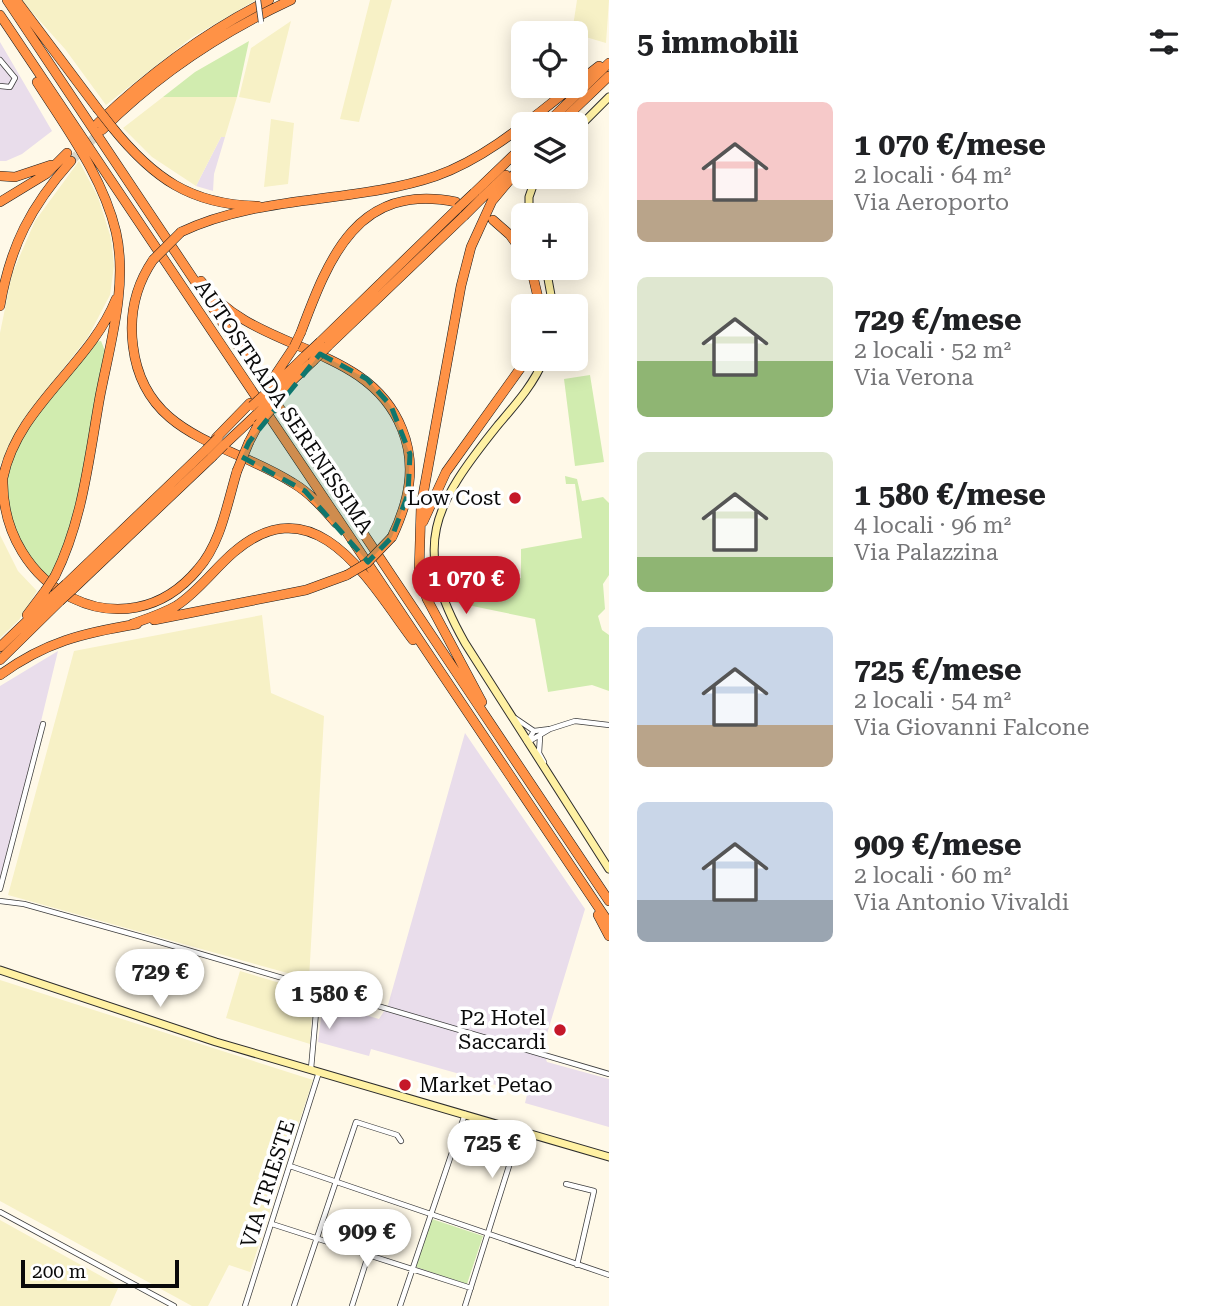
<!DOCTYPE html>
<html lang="it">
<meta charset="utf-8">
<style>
:root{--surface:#fff;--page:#f6f6f6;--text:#202124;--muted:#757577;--accent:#c51829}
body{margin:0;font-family:"Roboto Serif",serif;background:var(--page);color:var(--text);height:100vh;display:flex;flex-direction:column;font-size:26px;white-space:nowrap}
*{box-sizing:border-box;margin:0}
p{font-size:23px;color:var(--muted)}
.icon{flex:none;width:38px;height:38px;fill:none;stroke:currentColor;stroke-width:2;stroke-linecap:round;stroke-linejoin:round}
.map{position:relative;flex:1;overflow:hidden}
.panel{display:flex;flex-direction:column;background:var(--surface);width:602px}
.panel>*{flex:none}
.tools{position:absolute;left:511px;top:21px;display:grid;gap:14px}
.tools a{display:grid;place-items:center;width:77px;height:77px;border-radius:10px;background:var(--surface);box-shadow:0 4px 18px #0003;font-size:35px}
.scale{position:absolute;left:21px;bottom:18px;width:158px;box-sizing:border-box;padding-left:7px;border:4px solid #0a0a0a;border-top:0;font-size:19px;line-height:24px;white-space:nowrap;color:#0a0a0a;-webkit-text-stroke:5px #fff;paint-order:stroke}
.price{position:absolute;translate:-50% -60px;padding:0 16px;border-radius:24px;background:#fff;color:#222;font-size:23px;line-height:46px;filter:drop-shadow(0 2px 4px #0008)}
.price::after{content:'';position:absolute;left:50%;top:42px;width:21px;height:16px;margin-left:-10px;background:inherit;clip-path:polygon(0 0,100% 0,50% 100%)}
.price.active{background:var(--accent);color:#fff}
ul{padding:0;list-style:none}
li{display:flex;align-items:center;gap:21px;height:175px;padding:0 28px}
li span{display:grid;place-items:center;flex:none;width:196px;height:140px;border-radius:10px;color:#555}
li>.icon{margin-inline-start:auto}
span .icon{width:84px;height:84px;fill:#fffc;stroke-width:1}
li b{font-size:30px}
h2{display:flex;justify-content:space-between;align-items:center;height:84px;padding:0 28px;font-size:30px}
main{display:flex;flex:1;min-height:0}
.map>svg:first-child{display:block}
.industrial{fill:#e9ddeb}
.farmland{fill:#f7f1c6}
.green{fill:#d1ecaf}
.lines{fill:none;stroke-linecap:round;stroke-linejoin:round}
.highway-tunnel{stroke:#dad5c7;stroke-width:9;stroke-dasharray:9 4.5;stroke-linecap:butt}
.street-casing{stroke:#3d3d3d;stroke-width:6}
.secondary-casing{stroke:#2c2c2c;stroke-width:9}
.highway-casing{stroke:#1b1b1b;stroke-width:10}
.street{stroke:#fff;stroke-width:4.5}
.secondary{stroke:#fff1a3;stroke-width:7}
.highway{stroke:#ff9246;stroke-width:9}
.street-bridge-casing{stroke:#3d3d3d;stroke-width:6;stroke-linecap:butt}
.highway-bridge-casing{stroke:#1b1b1b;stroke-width:10;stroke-linecap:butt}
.street-bridge{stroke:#fff;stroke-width:4.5}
.highway-bridge{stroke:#ff9246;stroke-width:9}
.marked{fill:#0f766e;fill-opacity:0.2;stroke:#0f766e;stroke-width:5;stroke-dasharray:14 9;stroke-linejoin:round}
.poi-dot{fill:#c51829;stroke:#fff;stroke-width:2.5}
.labels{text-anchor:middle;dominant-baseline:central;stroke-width:7;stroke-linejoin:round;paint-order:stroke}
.street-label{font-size:21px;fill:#0a0a0a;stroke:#fff}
.poi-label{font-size:21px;fill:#0a0a0a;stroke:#fff;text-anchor:end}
</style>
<main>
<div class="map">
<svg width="609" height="1306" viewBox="0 0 609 1306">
<rect width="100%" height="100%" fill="#fff9e8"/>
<!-- industrial -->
<path class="industrial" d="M0,42L52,131L22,154L6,161H0Z
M221,137H225L214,174L213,191L196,186Z
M58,651L36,742L0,878V686Z
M465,733L585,909L542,1050L547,1062L609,1079V1127L525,1103L527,1095L474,1078L371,1049L369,1056L318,1042L323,1003L379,1019L388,1005Z"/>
<!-- farmland -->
<path class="farmland" d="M21,0H256L191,38L106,105L65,49Z
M370,0H392L359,122L340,119Z
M577,0H609L606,43L572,33Z
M291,21L270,103L239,97L251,48Z
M163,97H237L225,137H221L196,186L152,157L123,128Z
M271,119L294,123L288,184L264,187Z
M79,161L98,197L111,238L114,266L110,295L88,337L22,421L0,465V333L12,274L35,221Z
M0,535L18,571L37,591L19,620L0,638Z
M262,615L271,693L324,716L309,979L8,895L74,651Z
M240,971L313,993L310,1044L226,1018Z
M0,980L313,1080L250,1272L229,1265L208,1306H192L0,1201Z
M0,1220L119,1286L110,1306H0Z"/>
<!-- green -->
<path class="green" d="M249,41L237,97H163L195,72Z
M101,341L106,353C91,429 86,516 46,584C20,561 15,548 11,514C9,503 5,488 7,477C14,431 68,379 96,342Z
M590,375L604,462L575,466L564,379Z
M565,476L577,479L582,501L603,497L609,503V575L603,584L605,609L598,616L602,630L609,635V691L592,685L548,692L535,619L448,601L444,586L521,578V549L582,538L575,484H566Z
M432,1219L483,1236L467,1284L416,1267Z"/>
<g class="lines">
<!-- highway-tunnel -->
<path class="highway-tunnel" d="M71,161L102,130"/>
<!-- street casing -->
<g class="street-casing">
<path id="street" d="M0,60L15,78L10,87L0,86
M515,718L534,731
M540,737L539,753L544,762
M527,742L534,731L550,729
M528,742L550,729L575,721L609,725
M0,889L43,724
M0,901L24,904L160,942L609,1074
M311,1069L318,990
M290,1166L609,1275
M566,1184L594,1191L577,1265
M0,1212L174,1306
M272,1224L471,1288
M245,1306L319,1072
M294,1306L356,1122L397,1135L401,1141
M352,1306L368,1256
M400,1306L465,1114
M465,1306L520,1131"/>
</g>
<!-- secondary casing -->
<g class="secondary-casing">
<path id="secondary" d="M576,130L609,97
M529,215V197L536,177
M546,268L553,306
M544,359C534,384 515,405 498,425C433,506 410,546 465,643L609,869
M0,970L216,1042L609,1157"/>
</g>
<!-- highway casing -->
<g class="highway-casing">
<path id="highway" d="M7,0L609,901
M16,0L97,108
M0,15L609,923
M37,82C67,129 103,177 116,232C128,285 110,344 100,396C89,457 83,520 55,576
M576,84L599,66
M98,123C149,74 205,32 269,0
M546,124L609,63
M559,124L609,76
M112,127C153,178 191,205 258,206
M102,130C158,74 220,33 291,0
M0,176L15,177L51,165
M474,193L523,146
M482,198L506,175
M0,202L46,174L67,153
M493,220L510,235L523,253
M181,232C260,194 354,204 436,176C487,158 531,119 573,86
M153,260C136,285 129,315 133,346C144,438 229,442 293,483C310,493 323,508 336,523
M531,268L540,306
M201,281C253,355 367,341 402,429C417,466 409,501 392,537
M116,299C90,365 17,407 3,478C0,590 126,656 198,569C221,543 227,504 237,471
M0,306C10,246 31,206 71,161
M301,332C329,257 358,182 456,202
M320,342L458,208
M328,346L464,216
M272,380L294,347
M275,385L305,356
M279,393L313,361
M216,438L250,403
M249,442L258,425
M224,445L256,415
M423,522L446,472L527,359
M66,584L206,450
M72,590L212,457
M27,615L45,591
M154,620L306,590L347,575
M132,624C146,619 162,614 176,606C198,592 214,569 234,552C316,482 370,583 413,640
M0,647L54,595
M0,660L60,601
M0,675C45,642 83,633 137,624
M482,702L427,599L419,574L421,506L461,286L471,247L492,201L523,164
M598,915L609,936"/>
</g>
<!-- street -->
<use href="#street" class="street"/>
<!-- secondary -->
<use href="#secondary" class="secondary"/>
<!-- highway -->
<use href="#highway" class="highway"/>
<!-- street-bridge casing -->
<g class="street-bridge-casing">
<path id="street-bridge" d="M258,0L261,22"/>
</g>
<!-- highway-bridge casing -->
<g class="highway-bridge-casing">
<path id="highway-bridge" d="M97,108L112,127
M458,208L474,193
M464,216L482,198
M153,260L181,232
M294,347L301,332
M305,356L320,342
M313,361L328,346
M252,406L275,385
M256,415L270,401
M258,425L284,394
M206,450L218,438
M212,457L224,445
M237,471L249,442
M347,575L367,563L392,537
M45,591L55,576
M54,595L66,584
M60,601L72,590"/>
</g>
<!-- street-bridge -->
<use href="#street-bridge" class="street-bridge"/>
<!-- highway-bridge -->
<use href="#highway-bridge" class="highway-bridge"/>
</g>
<!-- marked area -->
<path class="marked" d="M320,354L367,379L391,406L410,454L408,494L392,537L368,562L305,491L242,457L249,442Z"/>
<!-- markers -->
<g class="poi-dot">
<circle cx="515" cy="498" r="7"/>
<circle cx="560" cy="1030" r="7"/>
<circle cx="405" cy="1085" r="7"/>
</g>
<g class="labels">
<!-- street labels -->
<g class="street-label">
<text transform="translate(284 407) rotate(56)">AUTOSTRADA SERENISSIMA</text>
<text transform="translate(268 1184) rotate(-72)">VIA TRIESTE</text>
</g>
<!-- poi labels -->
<g class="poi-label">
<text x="501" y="498">Low Cost</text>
<text x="546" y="1018">P2 Hotel<tspan x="546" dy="24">Saccardi</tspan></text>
<text x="419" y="1085" text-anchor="start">Market Petao</text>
</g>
</g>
</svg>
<div class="tools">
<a><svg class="icon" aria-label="locate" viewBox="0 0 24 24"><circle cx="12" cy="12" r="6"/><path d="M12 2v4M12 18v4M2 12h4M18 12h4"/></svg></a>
<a><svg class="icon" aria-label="layers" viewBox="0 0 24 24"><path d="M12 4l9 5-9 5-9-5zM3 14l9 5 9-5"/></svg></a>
<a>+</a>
<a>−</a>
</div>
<div class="scale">200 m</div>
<b class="price active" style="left:466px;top:616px">1 070 €</b>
<b class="price" style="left:160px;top:1009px">729 €</b>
<b class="price" style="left:329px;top:1031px">1 580 €</b>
<b class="price" style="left:492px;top:1180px">725 €</b>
<b class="price" style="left:367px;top:1269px">909 €</b>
</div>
<section class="panel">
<h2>5 immobili<svg class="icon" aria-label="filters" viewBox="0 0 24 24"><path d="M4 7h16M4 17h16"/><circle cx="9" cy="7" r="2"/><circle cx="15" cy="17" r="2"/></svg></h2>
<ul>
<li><span style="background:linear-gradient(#f6c9c9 70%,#b9a48a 0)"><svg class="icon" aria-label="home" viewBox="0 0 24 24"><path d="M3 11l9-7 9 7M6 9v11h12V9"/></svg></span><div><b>1 070 €/mese</b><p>2 locali · 64 m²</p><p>Via Aeroporto</p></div></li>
<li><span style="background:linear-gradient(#dfe7d0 60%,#8fb573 0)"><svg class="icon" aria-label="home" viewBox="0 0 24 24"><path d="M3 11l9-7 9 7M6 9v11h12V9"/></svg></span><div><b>729 €/mese</b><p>2 locali · 52 m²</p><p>Via Verona</p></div></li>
<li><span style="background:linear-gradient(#dfe7d0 75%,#8fb573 0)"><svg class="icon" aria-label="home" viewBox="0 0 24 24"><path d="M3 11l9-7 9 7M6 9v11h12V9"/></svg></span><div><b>1 580 €/mese</b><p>4 locali · 96 m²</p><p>Via Palazzina</p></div></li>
<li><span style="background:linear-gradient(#c9d6e8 70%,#b9a48a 0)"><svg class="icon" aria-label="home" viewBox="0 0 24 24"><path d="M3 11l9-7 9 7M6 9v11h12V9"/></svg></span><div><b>725 €/mese</b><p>2 locali · 54 m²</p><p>Via Giovanni Falcone</p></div></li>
<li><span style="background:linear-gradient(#c9d6e8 70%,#9aa5b1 0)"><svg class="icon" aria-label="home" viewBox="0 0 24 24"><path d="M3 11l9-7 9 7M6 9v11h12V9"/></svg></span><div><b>909 €/mese</b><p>2 locali · 60 m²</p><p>Via Antonio Vivaldi</p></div></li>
</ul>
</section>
</main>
